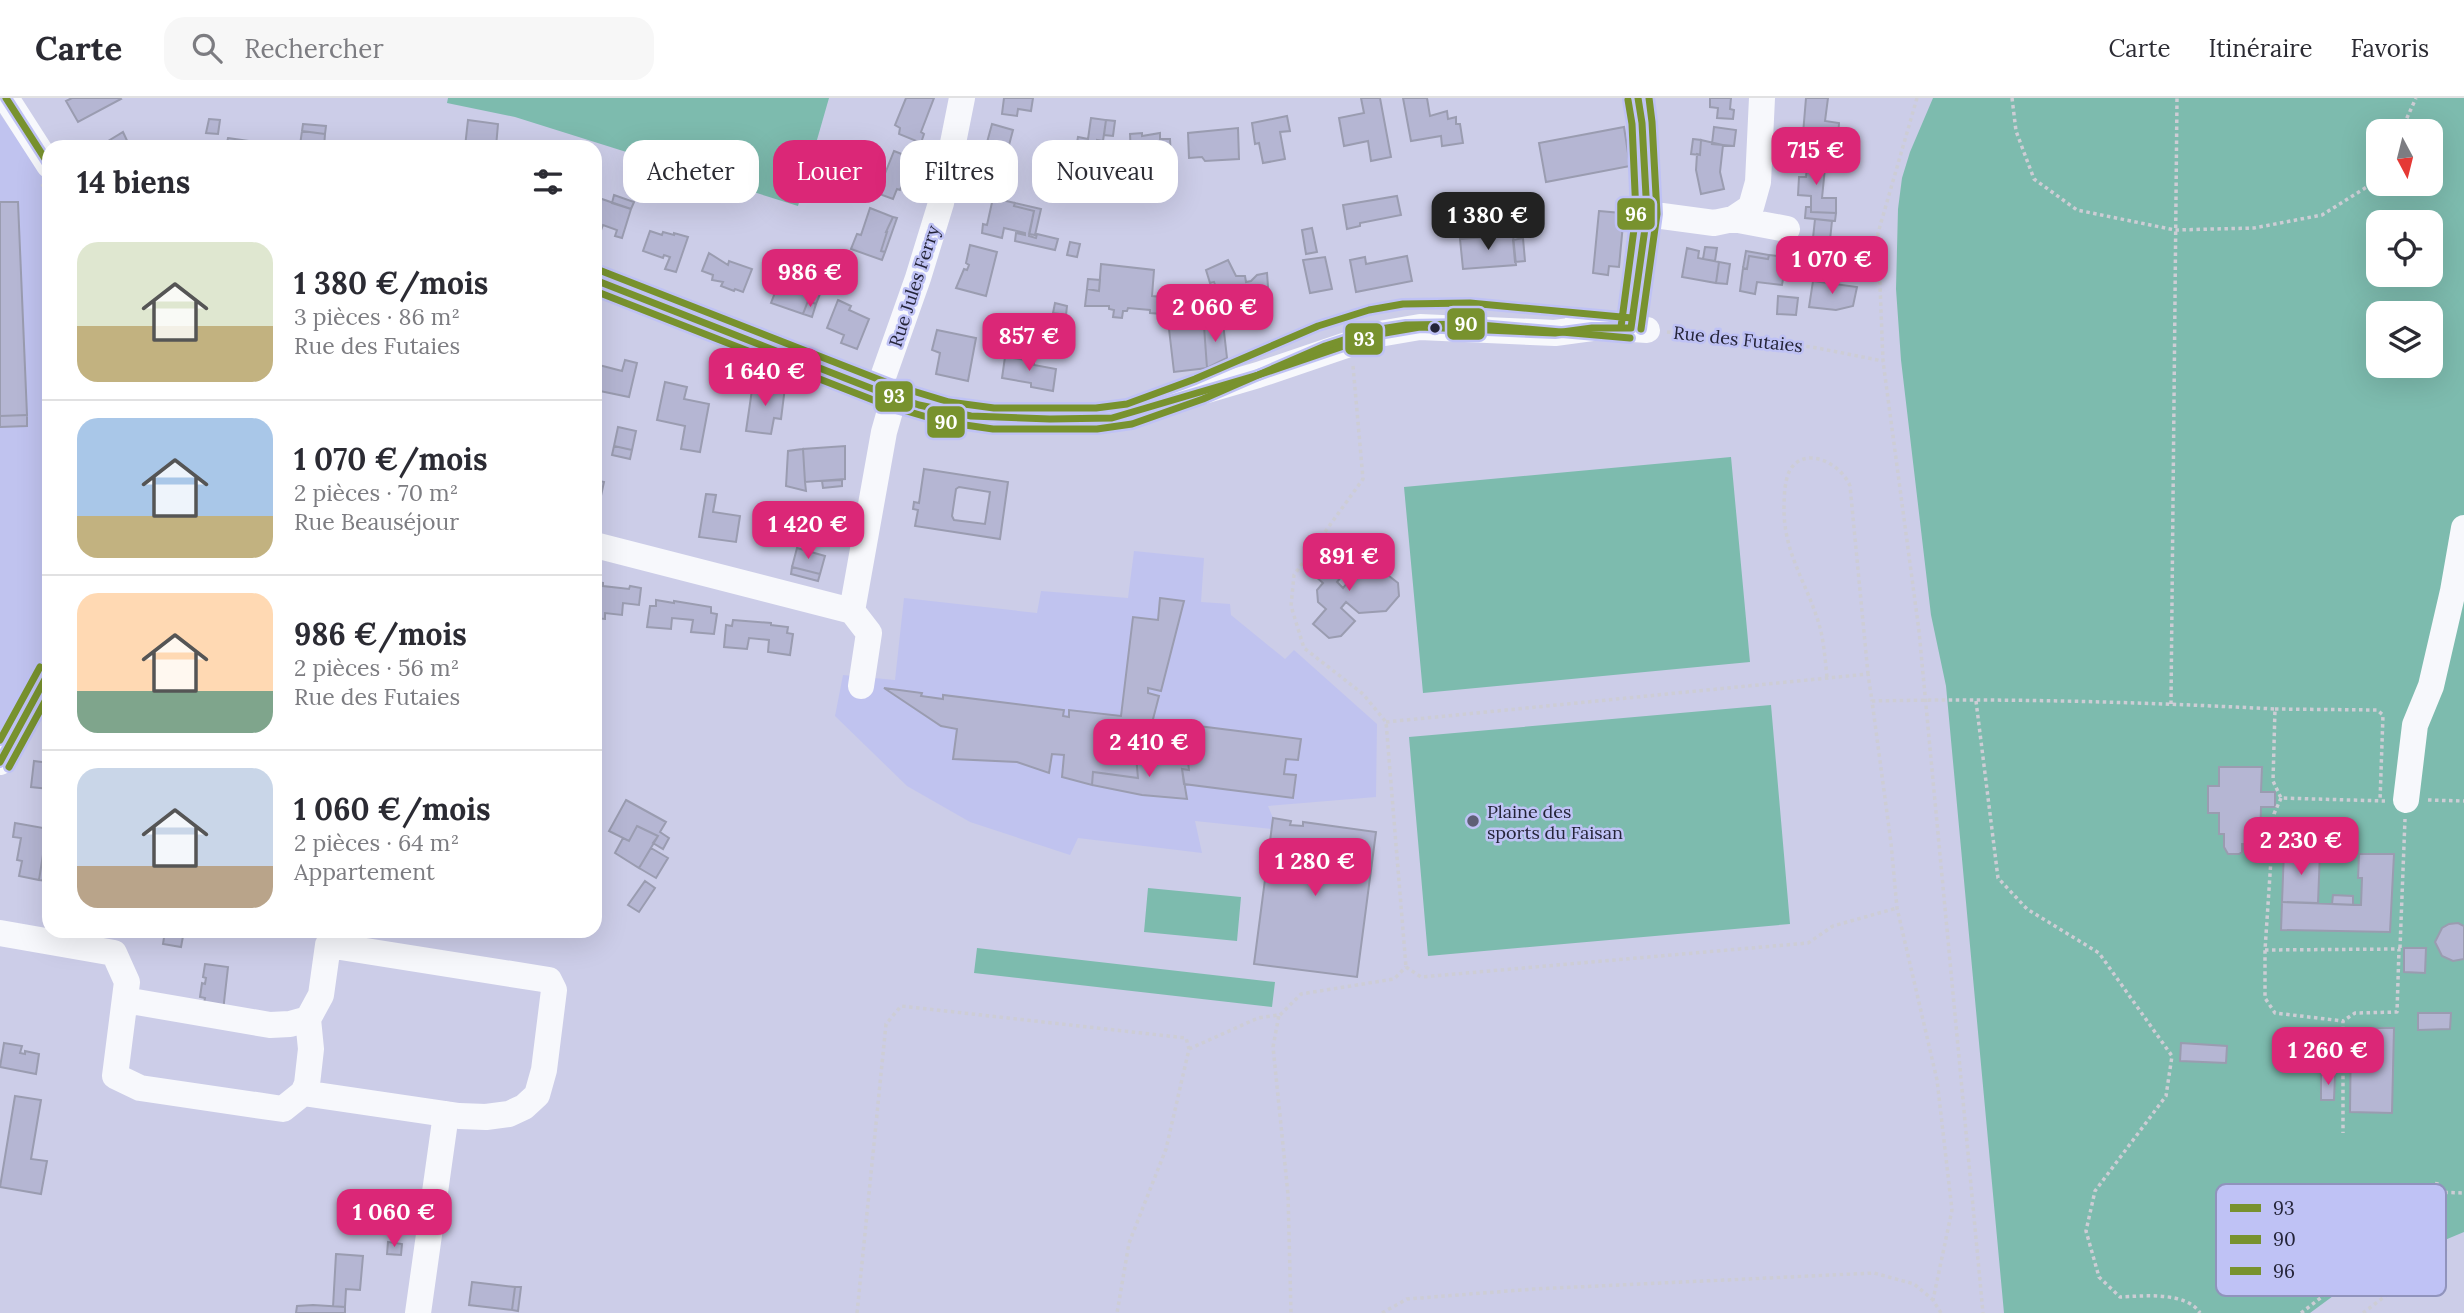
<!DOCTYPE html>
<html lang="fr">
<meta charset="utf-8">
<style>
:root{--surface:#fff;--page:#f7f7f7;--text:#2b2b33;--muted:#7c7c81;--line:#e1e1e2;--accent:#db2777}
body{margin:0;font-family:Lora,serif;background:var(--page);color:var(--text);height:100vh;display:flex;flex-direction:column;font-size:26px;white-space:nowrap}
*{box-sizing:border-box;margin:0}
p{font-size:23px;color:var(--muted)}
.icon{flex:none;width:38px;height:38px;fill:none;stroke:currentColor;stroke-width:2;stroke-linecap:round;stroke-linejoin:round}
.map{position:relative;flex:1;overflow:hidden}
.drawer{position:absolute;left:42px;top:42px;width:560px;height:798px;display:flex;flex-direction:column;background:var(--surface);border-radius:21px;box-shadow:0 7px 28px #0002}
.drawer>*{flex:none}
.guide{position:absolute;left:623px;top:42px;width:665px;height:63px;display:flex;gap:14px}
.needle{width:46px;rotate:173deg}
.buttons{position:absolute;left:2366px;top:21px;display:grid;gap:14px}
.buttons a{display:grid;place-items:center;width:77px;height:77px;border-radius:14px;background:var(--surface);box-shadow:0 7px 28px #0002;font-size:35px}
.price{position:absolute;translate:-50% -60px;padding:0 16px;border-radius:14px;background:var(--accent);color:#fff;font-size:23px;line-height:46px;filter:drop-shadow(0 2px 4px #0008)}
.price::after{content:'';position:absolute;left:50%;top:42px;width:21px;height:16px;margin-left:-10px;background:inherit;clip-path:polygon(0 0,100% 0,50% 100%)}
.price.active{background:#222;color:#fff}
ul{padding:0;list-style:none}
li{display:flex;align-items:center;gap:21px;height:175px;padding:0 35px}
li+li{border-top:2px solid var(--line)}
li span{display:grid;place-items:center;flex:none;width:196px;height:140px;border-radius:21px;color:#555}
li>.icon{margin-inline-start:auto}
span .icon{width:84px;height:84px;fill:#fffc;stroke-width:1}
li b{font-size:30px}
h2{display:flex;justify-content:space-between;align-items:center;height:84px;padding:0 35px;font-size:30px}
.chip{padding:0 24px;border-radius:21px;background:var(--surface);box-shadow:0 7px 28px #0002;font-size:24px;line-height:63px}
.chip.active{background:var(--accent);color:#fff}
header{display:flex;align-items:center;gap:42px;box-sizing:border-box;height:98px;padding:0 35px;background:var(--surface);border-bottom:2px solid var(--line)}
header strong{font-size:33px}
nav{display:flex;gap:38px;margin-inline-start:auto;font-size:24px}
.search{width:490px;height:63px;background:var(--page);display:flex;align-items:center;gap:18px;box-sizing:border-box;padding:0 24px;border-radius:21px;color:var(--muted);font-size:26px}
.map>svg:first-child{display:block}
.built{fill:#c0c3ef}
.green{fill:#7dbbae;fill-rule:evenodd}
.building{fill:#b5b6d3;stroke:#9a9cb0;stroke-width:2;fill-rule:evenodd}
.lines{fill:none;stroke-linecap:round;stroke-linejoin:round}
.path{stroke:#cdcdd5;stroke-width:3.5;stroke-dasharray:3.5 3.5;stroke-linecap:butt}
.minor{stroke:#f7f8fc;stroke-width:26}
.bus-1-casing{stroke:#bfc2f5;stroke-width:12}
.bus-2-casing{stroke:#bfc2f5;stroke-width:12}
.bus-3-casing{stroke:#bfc2f5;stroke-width:12}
.bus-1{stroke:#78922e;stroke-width:7}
.bus-2{stroke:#78922e;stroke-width:7}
.bus-3{stroke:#78922e;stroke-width:7}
.bus-dot{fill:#242438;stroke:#bfc2f5;stroke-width:2.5}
.poi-dot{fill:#5f5f76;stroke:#bfc2f5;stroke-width:2.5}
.labels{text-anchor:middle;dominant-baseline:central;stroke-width:5;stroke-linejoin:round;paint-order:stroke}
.street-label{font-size:18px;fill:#242438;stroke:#bfc2f5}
.poi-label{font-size:18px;fill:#242438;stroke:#bfc2f5;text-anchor:start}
.key{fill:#bfc2f5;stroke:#9093bc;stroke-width:2}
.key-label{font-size:19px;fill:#242438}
.line-badge{stroke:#bfc2f5;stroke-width:2.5}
.badge-label{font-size:19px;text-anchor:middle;font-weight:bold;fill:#fff}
</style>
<header>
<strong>Carte</strong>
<div class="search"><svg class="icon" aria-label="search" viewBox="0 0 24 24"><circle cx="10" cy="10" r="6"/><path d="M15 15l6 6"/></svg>Rechercher</div>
<nav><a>Carte</a><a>Itinéraire</a><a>Favoris</a></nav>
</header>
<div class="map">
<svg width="2464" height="1215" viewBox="0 0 2464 1215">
<rect width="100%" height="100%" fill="#cccde8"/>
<!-- built -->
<path class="built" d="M0,16L49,88V570L0,657Z
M1134,453L1204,460L1201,504L1230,506L1231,517L1285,561L1294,552L1377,626L1376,699L1268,708L1273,720L1272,731L1195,723L1202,755L1078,740L1070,757L970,724L907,688L835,618L843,577L895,582L904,500L1037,515L1041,493L1128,500Z"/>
<!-- green -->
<path class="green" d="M448,0H829L798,108L515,19L447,5Z
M1933,0H2464V1134L2363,1176L2310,1215H2004L1946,588L1931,517L1901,262L1896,191L1898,111L1902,80L1910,54ZM2378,33H2431V86H2378ZM2378,124H2431V177H2378ZM2378,215H2431V268H2378Z
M1731,359L1750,564L1423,595L1404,389Z
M1771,607L1790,826L1428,858L1409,639Z
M1148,790L1241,799L1237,843L1144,834Z
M977,850L1275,884L1272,909L974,875Z"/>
<!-- building -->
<path class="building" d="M72,0H120L121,1L78,24L66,3Z
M906,0H934L921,34L924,36L921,45L899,36L900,30L895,27Z
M1004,0H1033L1031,13L1018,11L1017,18L1002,16Z
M1361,0H1380L1391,59L1371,63L1368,43L1344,48L1339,20L1364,15Z
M1403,0H1427L1430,18L1447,13L1448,21L1456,19V26H1460L1463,45L1442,48L1441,38L1411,43Z
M1710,0H1731L1730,11L1734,12L1733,21L1717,20L1718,10L1710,9Z
M1806,0H1828L1825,23L1839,25L1838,40L1803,36Z
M1287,18L1290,33L1280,34L1285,61L1263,65L1259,45L1255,46L1252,25Z
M1091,20L1106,22L1103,43L1097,42L1094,65L1074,61L1078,39L1088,41Z
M209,21L220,22L218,36L206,35Z
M468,22L498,26L496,49H465Z
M1106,22L1115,23L1113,38L1104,37Z
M303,26L326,28L325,36L302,33Z
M992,26L1013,32L1004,66L1012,68L1011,74L978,67L980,58L983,59Z
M1624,29L1630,68L1546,84L1539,45Z
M1714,29L1736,32L1734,48L1712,46Z
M1238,30L1239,61L1205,63L1202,59L1189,60L1188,35Z
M302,33L325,36L324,49H303V47H300Z
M123,34L130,49H100V48Z
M1142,35V38L1160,35V41H1170L1171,62L1158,63L1157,58H1131L1130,36Z
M228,40L262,45V49H226Z
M1693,41L1701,42L1700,57L1691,56Z
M1701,42L1723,47L1720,74L1724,91L1701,96L1696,72L1697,56L1700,57Z
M894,53L907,58L904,70L908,71L900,92L897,91L893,101L871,93L875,81L882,83Z
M1808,59L1826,60L1822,100H1836V115L1811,114V98L1798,97L1799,79H1806Z
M850,82L864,87L860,98L846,93Z
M614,97L634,104L631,111L612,105Z
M1397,98L1401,117L1360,125V128L1347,131L1343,107Z
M599,100L631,111L622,140L615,138L617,132L603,127L597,143H595V112Z
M993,100L1015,105L1014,108L1034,113L1029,138L1036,140L1037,136L1058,141L1055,152L1015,143L1016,135L1025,137V135L1004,130L1002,140L982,135L983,126L987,127Z
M0,104H18L27,317L0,318Z
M1015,105L1041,111L1035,137L1029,136L1034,113L1014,108Z
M1806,109H1811V114L1836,115L1835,123L1805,120Z
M870,110L893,119L886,134H887L881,153L885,154L882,162L851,151L857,136L861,137Z
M1599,113L1621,115L1619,126H1623L1619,169L1609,168L1608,177L1593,175Z
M1520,115H1532L1530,131H1520Z
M893,119L897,120L885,154L881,153L887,134H886Z
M1815,121L1832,123L1830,142L1813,140Z
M1312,130L1317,154L1306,156L1302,132Z
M650,133L662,137L663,134L674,137V135L688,139L676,174L665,171L670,159L664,157L663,160L643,153Z
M1513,137L1516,167L1463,171L1460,141Z
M1523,140L1525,163L1515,164L1513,142Z
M1070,144L1080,146L1077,159L1067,157Z
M970,147L997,154L986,198L956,190L964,171L967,172L969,167L966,165Z
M1705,149L1717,150L1715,163L1703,161Z
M1687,150L1699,153L1698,160L1719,164L1716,185L1682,179Z
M1746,153L1769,157L1768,161L1749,158L1747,171L1743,170Z
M709,155L728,167L729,163L752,171L743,194L735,191L734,193L721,188L723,184L712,182L713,177L702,173Z
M1769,157L1787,159L1782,187L1757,184L1755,196L1740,193L1743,170L1747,171L1749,158L1768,161Z
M1407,158L1412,183L1356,194L1350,162L1365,159L1366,166Z
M1325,159L1332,191L1310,195L1303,162Z
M1228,162L1236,178H1245L1246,184L1251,183L1257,177L1267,175L1269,202L1252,204L1249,198H1244L1236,222L1211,213L1217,192L1214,184L1210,185L1206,172Z
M1719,164L1730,166L1727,186L1716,185Z
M1101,166L1154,172L1152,198L1163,199L1162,216L1150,215V212L1128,210L1127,213H1123L1122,220L1113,219L1114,212L1109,211V208H1085L1087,191L1099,193Z
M1088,181L1100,182L1099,193L1087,191Z
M780,182L820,196L816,206L808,203L803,216L771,205Z
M1813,183L1857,189L1853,208L1836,212L1809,209Z
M1778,198L1798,200L1796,217L1777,216Z
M838,202L851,208L849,212L869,221L857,251L841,245L844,237L827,230Z
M808,203L816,206L812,219L803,216Z
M1055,205L1067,208L1066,217L1053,215Z
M1223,225L1227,260L1207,270L1204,228Z
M1204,228L1207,270L1174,274L1169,231Z
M937,232L976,240L968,283L936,276L940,255L932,252Z
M1005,259L1034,263V267L1056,271L1053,293L1031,289V285L1002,280Z
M625,262L637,265L629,299L595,292L599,267L622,273Z
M665,284L687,289L684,301L709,306L700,354L681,351L685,328L657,322Z
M753,285L766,286L765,289H769V287L785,289L781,321L774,320L771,336L746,333Z
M27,317V328L0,329V318Z
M618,329L636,333L632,352L614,348Z
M614,348L632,352L630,361L612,357Z
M845,348V381L805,384L803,351Z
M803,351L805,384L806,393L786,388L788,353Z
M924,371L1008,384L1000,441L915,428L918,412L913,411L914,404L919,405ZM959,389L990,394L985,426L954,422L952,418L956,391Z
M595,382L604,384L597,416L595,415Z
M842,382V388L823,390L822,383Z
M706,396L716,397L713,414L740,418L736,444L699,439Z
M797,450L825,458L820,476L792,469Z
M1322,453H1332L1350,468L1337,484L1343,490L1355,475L1384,474L1398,485L1399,498L1386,513L1359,515L1346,504L1341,510L1355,523L1341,538L1329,540L1313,526L1326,511L1318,504L1317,492L1323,485L1307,471Z
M792,469L820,476L818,483L791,476Z
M595,484L603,485V488L629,491L630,488L641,490L639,507L623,505L622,517L605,515V521L595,520Z
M1160,500L1184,503L1161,593L1148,590V595L1159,598L1151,629L1175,632L1174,625L1301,641L1298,662L1286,661L1284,676L1296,677L1293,700L1184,686L1182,671L1189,672L1188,664L1136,658L1138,680L1093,674L1092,687L1062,679L1064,657L1052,656L1049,675L1017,664L953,661L957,631L941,628L884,590L922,595L921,598L943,601V597L1064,612L1063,618L1069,619V612L1121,618L1133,519L1158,522Z
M656,502L674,505V503L711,509V515L717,516L714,536L691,534L693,522L672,520L671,531L647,529L650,508H656Z
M733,522L771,525V527L788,529L787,535L793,536L790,557L768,554L769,542L749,540L747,551L724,549L726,527L732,528Z
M1136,658L1188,664L1189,672L1182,671L1187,701L1142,697L1092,687L1093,674L1138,680Z
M34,663L49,665V691L31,689Z
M2219,669H2262L2261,694H2275V709H2261L2260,746H2242V754L2239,756H2228L2224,749V736H2219V715H2208V688H2219Z
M626,702L666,724L660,734L669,740L663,751L653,745L658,738L637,728L629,743L609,733Z
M1273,720L1291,723L1290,727L1303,728V724L1376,734L1357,879L1254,866Z
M15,725L49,731V744H45L39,782L19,778L22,763L17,762L21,740L13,739Z
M637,728L658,738L639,770L615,755L623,740L629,743Z
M45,744H49L48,783L39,782Z
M651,750L668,760L656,780L639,770Z
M2284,752L2320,754L2318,805L2282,804Z
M2359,756H2394L2390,834L2281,832L2282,804L2361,807L2362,780H2358Z
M645,783L655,790L639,814L628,807Z
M2333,797L2353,798V807L2332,806Z
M2458,825L2464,828V861L2453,863L2442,858L2435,844L2442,830L2449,826Z
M165,833H184L181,849L163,846Z
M2404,850H2426L2425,875L2404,874Z
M205,866L228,869L223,913L203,910L205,900L200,899L202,885L205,886L206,880L203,879Z
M2418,915H2451L2450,931L2418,932Z
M2351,930H2394L2392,1015L2350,1014Z
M4,945L22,948L20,955L25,956V953L39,956L36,976L0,969Z
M2181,945L2227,948L2226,965L2180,963Z
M2321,977H2335L2334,1002H2321Z
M15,998L41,1002L31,1061L47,1063L41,1096L0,1089Z
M388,1144L402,1146L401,1157L387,1156Z
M336,1156L363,1158L360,1192L346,1191L345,1209H333Z
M472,1184L515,1189L512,1212L469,1207Z
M515,1189H521L518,1213L512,1212Z
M313,1207L345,1209V1215H296L297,1208Z"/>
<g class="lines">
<!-- path -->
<path class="path" d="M1917,0L1878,135L1883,263L1919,533L1983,1215
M2012,0L2016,33L2034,81L2077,112L2175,132L2254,130L2322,117L2378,82
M2401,33L2416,0
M42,86L49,98
M1667,234L1812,249L1883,263
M1353,268L1363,381L1294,477L1291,508L1304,550L1363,596L1386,624L1406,869
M43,553L49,538
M1827,579C1825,561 1824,543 1819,526C1807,486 1785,457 1784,414C1784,402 1784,383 1790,372C1806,346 1842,367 1850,388L1868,576
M1976,603L1998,780L2027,811L2099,855L2172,958L2166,998L2095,1093L2086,1133L2099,1179L2120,1199C2142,1198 2186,1193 2200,1215
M2171,606L2177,0
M2275,611L2377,612L2383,617L2380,703
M1386,624L1868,576L1872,603
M2281,700L2274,716L2265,852V900L2275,915L2343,923V1035
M2428,702L2464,703
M2400,850L2405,721
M2265,852L2399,851L2397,914L2355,915L2343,923
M1406,869L1421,879L1808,845L1833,828L1897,810
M1280,917L1301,896L1394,881L1406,869
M1189,951L1258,920L1279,917L1273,949L1288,1096L1291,1215
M2436,1094L2437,1084
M857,1215L886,926L901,908L1186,940L1189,951L1166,1051L1129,1145L1117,1215
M1382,1215L1407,1201L1534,1191L1874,1175L1914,1186L1932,1201
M1941,1215L1933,1202L1952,1112L1937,982L1897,810L1891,745L1872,603C2006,600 2141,604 2275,611L2273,683L2281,700L2385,703
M2301,1215L2344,1182L2415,1141L2436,1094L2464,1095
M2363,1215L2447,1151"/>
<!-- minor -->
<path class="minor" d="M6,0L49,67
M1647,116L1714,125L1733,121L1751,109L1758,84L1762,0
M1733,121L1787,131
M595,182L878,293L919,307L971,318L1050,321L1112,320L1258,277L1379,236L1420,229L1555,235L1592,230
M1576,227L1647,232
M1631,230L1647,116L1642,25L1638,0
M878,293L918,180L941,105L962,0
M595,447L852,513L884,334L894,299
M852,513L869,535L861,588
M0,664L49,574
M2406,702L2415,627L2431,588L2453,493L2464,430
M0,835L114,855L127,884L115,978L140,990L283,1011L303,995L307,986L311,951L308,921L321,897L328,847L549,882L554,892L544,972L537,997L524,1009L509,1016L486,1019L459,1018L303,995
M125,902L270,927L290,926L308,921
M418,1215L446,1016"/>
<!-- bus-1 casing -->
<g class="bus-1-casing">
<path id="bus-1" d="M6,0L49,67
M595,182L878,293L919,307L971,318L1050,321L1112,320L1258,277L1379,236L1420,229L1555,235L1592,230H1631
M1631,230L1647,116L1642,25L1638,0
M0,664L49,574"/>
</g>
<!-- bus-2 casing -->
<g class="bus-2-casing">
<path id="bus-2" d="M595,193L886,307L944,324L993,331H1097L1132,326L1203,301L1325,248L1374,232L1406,227L1469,226L1630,240
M1641,231L1657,116L1652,24L1649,0
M9,669L49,596"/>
</g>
<!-- bus-3 casing -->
<g class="bus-3-casing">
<path id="bus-3" d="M599,172L893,287L949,304L994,310H1096L1127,306L1195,281L1318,228L1369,212L1403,206L1470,205L1632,220
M1621,229L1636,116L1632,26L1628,2
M0,642L40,569"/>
</g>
<!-- bus-1 -->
<use href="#bus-1" class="bus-1"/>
<!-- bus-2 -->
<use href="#bus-2" class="bus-2"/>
<!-- bus-3 -->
<use href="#bus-3" class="bus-3"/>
</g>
<!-- markers -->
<circle class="bus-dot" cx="1435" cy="230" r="6"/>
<circle class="poi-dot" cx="1473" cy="723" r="7"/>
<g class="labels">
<!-- street labels -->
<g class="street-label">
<text transform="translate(914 188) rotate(-72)">Rue Jules Ferry</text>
<text transform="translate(1738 241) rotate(6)">Rue des Futaies</text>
</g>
<!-- poi labels -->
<g class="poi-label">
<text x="1487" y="713">Plaine des<tspan x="1487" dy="21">sports du Faisan</tspan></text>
</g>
</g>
<!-- legend -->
<rect x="2216" y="1086" width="230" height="112" rx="10" class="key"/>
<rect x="2230" y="1106" width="31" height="8" fill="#78922e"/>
<rect x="2230" y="1137" width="31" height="9" fill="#78922e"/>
<rect x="2230" y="1169" width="31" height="8" fill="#78922e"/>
<g class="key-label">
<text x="2273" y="1117">93</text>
<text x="2273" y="1148">90</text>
<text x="2273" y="1180">96</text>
</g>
<g class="line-badge">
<rect x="1616" y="99" width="40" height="34" rx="7" fill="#78922e"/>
<rect x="1446" y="209" width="40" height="34" rx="7" fill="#78922e"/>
<rect x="1344" y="224" width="40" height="34" rx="7" fill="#78922e"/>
<rect x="874" y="282" width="40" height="33" rx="7" fill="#78922e"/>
<rect x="926" y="307" width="40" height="34" rx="7" fill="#78922e"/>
</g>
<g class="badge-label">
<text x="1636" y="123">96</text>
<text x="1466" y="233">90</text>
<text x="1364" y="248">93</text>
<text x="894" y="305">93</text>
<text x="946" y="331">90</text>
</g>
</svg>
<div class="buttons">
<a><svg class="needle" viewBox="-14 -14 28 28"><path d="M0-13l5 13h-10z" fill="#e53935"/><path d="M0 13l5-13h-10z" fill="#7c7c81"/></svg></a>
<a><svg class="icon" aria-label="locate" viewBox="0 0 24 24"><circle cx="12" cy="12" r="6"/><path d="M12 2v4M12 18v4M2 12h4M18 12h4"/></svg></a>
<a><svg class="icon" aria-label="layers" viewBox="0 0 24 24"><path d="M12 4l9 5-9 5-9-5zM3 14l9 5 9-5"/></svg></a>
</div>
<b class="price" style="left:1816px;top:89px">715 €</b>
<b class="price active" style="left:1488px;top:154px">1 380 €</b>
<b class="price" style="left:1832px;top:198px">1 070 €</b>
<b class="price" style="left:810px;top:211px">986 €</b>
<b class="price" style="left:1215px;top:246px">2 060 €</b>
<b class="price" style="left:1029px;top:275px">857 €</b>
<b class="price" style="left:765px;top:310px">1 640 €</b>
<b class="price" style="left:808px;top:463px">1 420 €</b>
<b class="price" style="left:1349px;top:495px">891 €</b>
<b class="price" style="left:1149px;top:681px">2 410 €</b>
<b class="price" style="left:2301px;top:779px">2 230 €</b>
<b class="price" style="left:1315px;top:800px">1 280 €</b>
<b class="price" style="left:2328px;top:989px">1 260 €</b>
<b class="price" style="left:394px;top:1151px">1 060 €</b>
<div class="guide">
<a class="chip">Acheter</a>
<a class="chip active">Louer</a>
<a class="chip">Filtres</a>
<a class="chip">Nouveau</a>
</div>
<section class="drawer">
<h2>14 biens<svg class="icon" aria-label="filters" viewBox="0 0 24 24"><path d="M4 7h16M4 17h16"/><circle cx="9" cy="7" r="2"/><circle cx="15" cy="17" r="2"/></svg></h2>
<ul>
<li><span style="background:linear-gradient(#dfe7d0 60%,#c2b280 0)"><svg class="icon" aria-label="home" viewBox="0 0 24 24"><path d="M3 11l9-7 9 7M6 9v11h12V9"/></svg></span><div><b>1 380 €/mois</b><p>3 pièces · 86 m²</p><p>Rue des Futaies</p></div></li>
<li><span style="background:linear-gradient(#a9c7e8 70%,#c2b280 0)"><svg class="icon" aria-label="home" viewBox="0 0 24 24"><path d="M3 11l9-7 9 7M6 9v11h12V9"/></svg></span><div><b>1 070 €/mois</b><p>2 pièces · 70 m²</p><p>Rue Beauséjour</p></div></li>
<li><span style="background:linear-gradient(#ffd9b3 70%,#7fa58c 0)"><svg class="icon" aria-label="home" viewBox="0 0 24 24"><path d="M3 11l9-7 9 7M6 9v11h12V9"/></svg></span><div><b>986 €/mois</b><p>2 pièces · 56 m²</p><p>Rue des Futaies</p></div></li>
<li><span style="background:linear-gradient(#c9d6e8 70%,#b9a48a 0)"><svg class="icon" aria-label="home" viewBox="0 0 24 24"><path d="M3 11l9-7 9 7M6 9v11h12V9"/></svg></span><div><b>1 060 €/mois</b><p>2 pièces · 64 m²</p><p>Appartement</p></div></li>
</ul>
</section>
</div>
